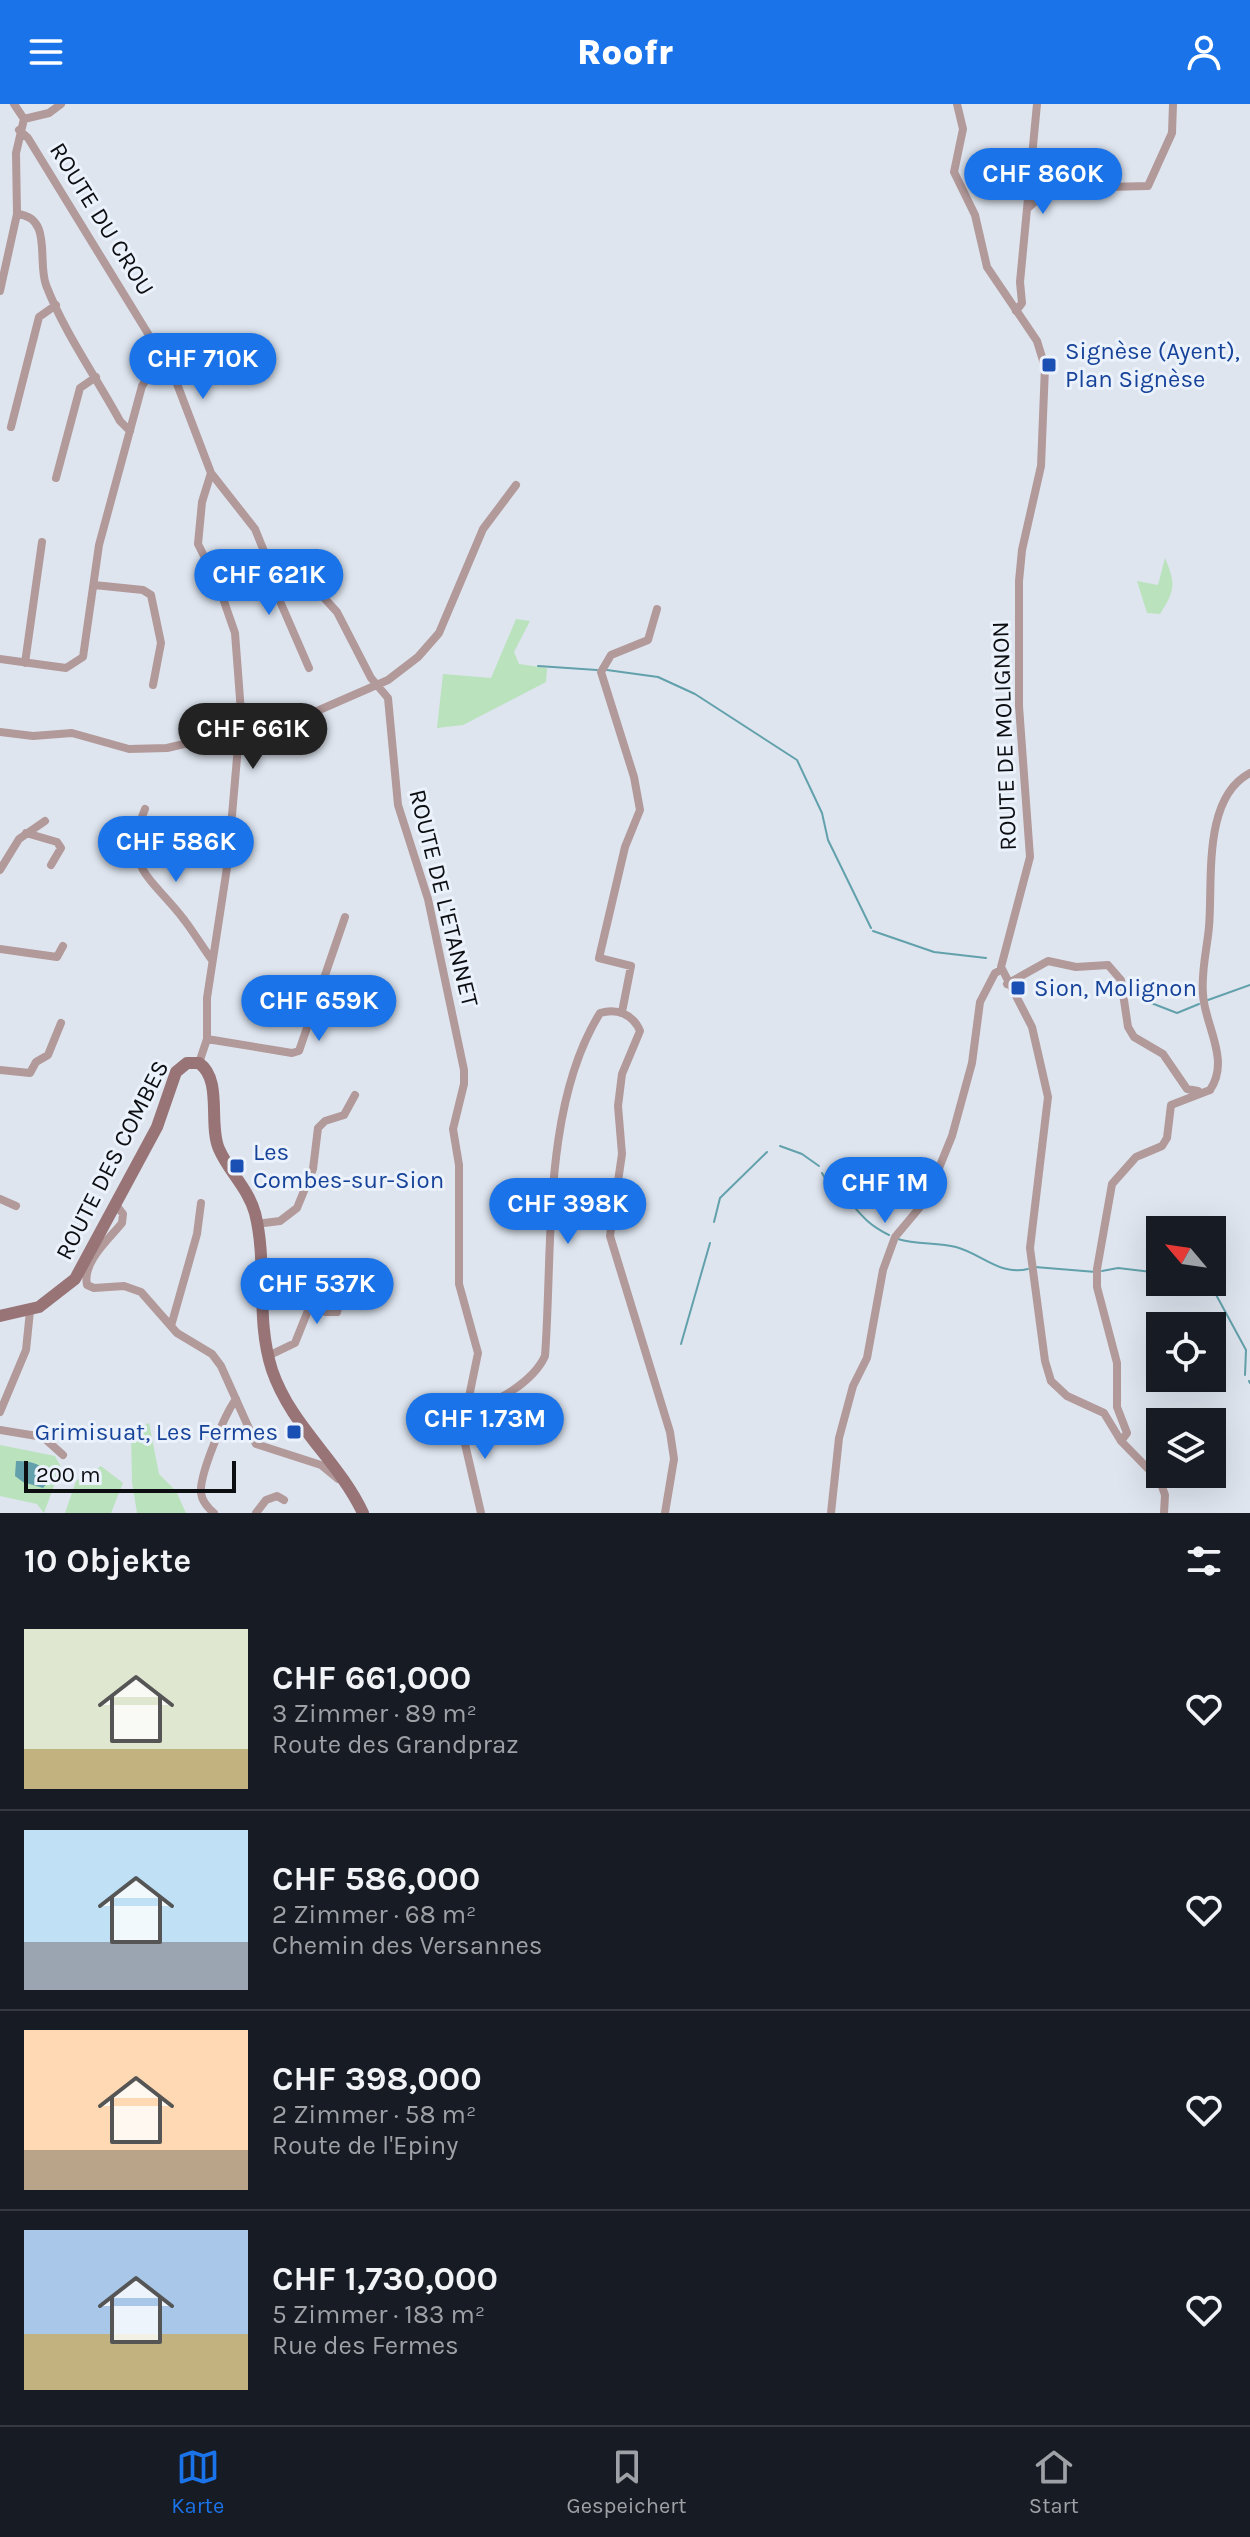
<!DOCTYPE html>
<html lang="de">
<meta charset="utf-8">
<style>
:root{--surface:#171b24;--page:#20242c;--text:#f1f3f6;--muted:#9ea1a6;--line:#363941;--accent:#1a73e8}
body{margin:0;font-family:Karla,sans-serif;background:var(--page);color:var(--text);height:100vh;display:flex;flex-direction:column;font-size:30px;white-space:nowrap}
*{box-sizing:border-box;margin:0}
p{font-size:26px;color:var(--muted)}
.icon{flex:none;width:44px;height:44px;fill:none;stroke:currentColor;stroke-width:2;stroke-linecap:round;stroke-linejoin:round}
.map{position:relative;height:1409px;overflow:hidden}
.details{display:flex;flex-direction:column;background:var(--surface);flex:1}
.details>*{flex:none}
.needle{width:52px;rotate:299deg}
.controls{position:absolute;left:1146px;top:1112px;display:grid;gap:16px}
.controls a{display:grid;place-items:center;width:80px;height:80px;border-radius:0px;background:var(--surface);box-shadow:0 8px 32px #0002;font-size:40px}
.scale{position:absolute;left:24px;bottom:20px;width:212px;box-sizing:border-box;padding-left:8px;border:4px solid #0c0e11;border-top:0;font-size:22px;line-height:28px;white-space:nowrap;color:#0c0e11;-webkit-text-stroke:6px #ebf2fc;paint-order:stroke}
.price{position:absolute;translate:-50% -68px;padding:0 18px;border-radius:28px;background:var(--accent);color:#fff;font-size:26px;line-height:52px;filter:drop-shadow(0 2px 4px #0008)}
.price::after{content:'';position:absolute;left:50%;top:48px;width:24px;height:18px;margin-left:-12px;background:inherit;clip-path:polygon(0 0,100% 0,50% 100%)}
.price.active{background:#222;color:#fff}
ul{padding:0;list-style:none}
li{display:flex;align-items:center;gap:24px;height:200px;padding:0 24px}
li+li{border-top:2px solid var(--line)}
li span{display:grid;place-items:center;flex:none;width:224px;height:160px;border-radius:0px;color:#555}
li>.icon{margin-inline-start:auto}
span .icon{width:96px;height:96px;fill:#fffc;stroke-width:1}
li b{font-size:34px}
h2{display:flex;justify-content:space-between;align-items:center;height:96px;padding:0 24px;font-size:34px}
header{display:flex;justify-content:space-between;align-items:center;height:104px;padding:0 24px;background:var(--accent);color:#fff;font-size:36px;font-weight:800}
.tabs{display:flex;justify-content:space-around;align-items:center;height:112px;border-top:2px solid var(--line);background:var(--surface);font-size:22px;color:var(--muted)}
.tabs a{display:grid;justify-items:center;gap:4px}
.tabs .active{color:var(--accent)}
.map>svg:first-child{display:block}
.green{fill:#b9e2bd}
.water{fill:#62a1ab}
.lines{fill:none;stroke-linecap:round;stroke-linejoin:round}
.stream{stroke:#62a1ab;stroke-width:2}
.street{stroke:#b2999a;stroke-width:8}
.secondary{stroke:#987477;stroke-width:12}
.transit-dot{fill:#1a4fb4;stroke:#ebf2fc;stroke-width:3}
.labels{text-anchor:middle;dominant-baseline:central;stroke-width:6;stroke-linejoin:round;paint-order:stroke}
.street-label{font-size:24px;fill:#0c0e11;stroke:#ebf2fc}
.transit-label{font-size:24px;fill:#164399;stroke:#ebf2fc;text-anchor:start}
</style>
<header><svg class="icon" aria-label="menu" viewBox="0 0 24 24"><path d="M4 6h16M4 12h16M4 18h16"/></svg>Roofr<svg class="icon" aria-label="person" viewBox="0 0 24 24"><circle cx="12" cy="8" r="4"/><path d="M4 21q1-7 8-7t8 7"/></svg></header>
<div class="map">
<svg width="1250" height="1409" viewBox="0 0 1250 1409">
<rect width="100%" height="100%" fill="#dee5ef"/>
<!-- green -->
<path class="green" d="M1165,454C1176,480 1175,487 1160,510L1147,509L1137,477L1158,481Z
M516,515L530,517L514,548L519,560L547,564L546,578L463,621L437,624L443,570L491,574Z
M149,1319L159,1370L176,1387L186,1409H137L132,1378L131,1328Z
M0,1341L55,1352L61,1363L44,1409L37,1400L0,1392Z
M101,1362L123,1379L111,1409H65L76,1377Z"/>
<!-- water -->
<path class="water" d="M16,1357C33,1357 46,1360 48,1378L43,1384L23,1378L15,1372Z"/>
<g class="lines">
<!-- stream -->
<path class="stream" d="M538,562L597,566
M607,566L658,573L695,590L797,656L822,709L828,736L871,824
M873,827L934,848L986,854
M1208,896L1250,881
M1146,897L1177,909L1199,900
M780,1042L802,1050L819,1062
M822,1069C827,1079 832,1079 840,1087C859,1107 863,1118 889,1131
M714,1118L720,1094L767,1048
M898,1135C917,1141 937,1138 956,1143C982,1150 1000,1172 1028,1165
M1035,1163L1096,1168
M1102,1167L1118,1164L1160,1169
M1191,1178L1215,1189L1220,1198L1246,1246L1245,1271
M681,1240L710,1139
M1249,1277L1250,1279"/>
<!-- street -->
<path class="street" d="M14,0L24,15
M957,0L963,25L954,68L975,111L987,163L1037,237L1045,263L1041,362L1022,446L1019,477V602L1030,753L1001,863L1032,923L1048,993L1030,1144L1045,1257L1051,1277L1067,1292L1104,1309L1121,1337L1160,1377L1165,1391L1164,1409
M24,15L49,9L61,0
M19,26L28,34L174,272L211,369L255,425L268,457L282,459L303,471L337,508L371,574L388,594L398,701L428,795L464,966V980L453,1025L459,1061V1180L478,1249L462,1327L481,1409
M1028,104L1043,90L1064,84L1148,82L1172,29L1173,0
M17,110C53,113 37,157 46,181C64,228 96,273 120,317L130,327
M0,187L17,110L16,49L24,15
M1016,207L1022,199L1020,178L1037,0
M11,323L39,213L56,201
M56,374L80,284L96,273
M268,457L269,472L309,564
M94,481L143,486L151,491L161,539L153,581
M0,555L66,564L83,553L99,441L142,282L149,271L167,260
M25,559L42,438
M0,628L33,632L72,629L129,645L167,644L210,634L249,617H278L317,607L388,576L418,553L439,529L483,425L516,381
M145,705C120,764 154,775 185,817C190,823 210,854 212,856
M26,729L57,738L61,744L51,761
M0,766L19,735L45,717
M0,845L57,853L63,842
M1007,880L1048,857L1076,863L1108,861L1121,876L1128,923L1134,933L1163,950L1187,985L1198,987
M622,908L631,862L599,854L625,743L640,706L634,673L601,568L611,551L648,536L657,505
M207,935L292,949L299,947L345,813
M199,959L207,935V894L228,757L241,608L235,529L218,480L198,440L202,398L211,369
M0,966L30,969L36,958L48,951L61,919
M1210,986C1231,956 1204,920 1203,890C1201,867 1207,845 1209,823C1213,777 1202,694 1250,669
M0,1095L16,1102
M116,1101L123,1110L122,1119C109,1135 82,1158 87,1181L94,1184L124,1182L141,1188L177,1229L212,1250L221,1262L256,1340L321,1361L338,1375
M256,1120L280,1117L297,1104L313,1065L318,1024L325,1017L344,1011L355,991
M171,1222L197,1130L201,1099
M268,1252L295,1239L313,1194L321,1196L325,1208H337L345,1181
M466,1302C494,1304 534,1276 545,1252C553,1145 542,1002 600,909C617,904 633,910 640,927L622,970L618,1002L622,1050L610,1132L670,1328L674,1355L665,1409
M0,1308L26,1246L30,1207
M0,1326L43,1333L63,1351
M1121,1337L1127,1329L1117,1303V1259L1097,1183V1165L1112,1080L1136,1053L1162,1042L1167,1034L1171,1001L1210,986
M214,1409C208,1404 202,1397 201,1389C199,1371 225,1310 236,1295
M256,1409L266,1396L277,1392L284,1396
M831,1409L839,1334L853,1282L867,1254L883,1166L895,1133L926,1096L952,1032L972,959L980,898L995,869L1001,866"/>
<!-- secondary -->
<path class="secondary" d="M0,1212L39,1203L75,1175L157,1023L176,968L187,959H199C223,976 208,1020 219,1045C229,1068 248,1084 255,1109C268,1160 255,1214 272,1266C291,1322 338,1356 363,1409"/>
</g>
<!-- markers -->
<g class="transit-dot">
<rect x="1041" y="253" width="16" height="16" rx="4"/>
<rect x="1010" y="876" width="16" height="16" rx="4"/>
<rect x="229" y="1054" width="16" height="16" rx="4"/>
<rect x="286" y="1320" width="16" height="16" rx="4"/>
</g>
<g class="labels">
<!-- street labels -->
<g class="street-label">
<text transform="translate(102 115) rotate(58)">ROUTE DU CROU</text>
<text transform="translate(1004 632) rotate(-92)">ROUTE DE MOLIGNON</text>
<text transform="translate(444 794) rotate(76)">ROUTE DE L'ETANNET</text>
<text transform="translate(112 1056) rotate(-63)">ROUTE DES COMBES</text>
</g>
<!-- transit labels -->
<g class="transit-label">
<text x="1065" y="247">Signèse (Ayent),<tspan x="1065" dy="28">Plan Signèse</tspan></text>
<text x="1034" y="884">Sion, Molignon</text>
<text x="253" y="1048">Les<tspan x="253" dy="28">Combes-sur-Sion</tspan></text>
<text x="278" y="1328" text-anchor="end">Grimisuat, Les Fermes</text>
</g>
</g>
</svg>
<div class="controls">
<a><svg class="needle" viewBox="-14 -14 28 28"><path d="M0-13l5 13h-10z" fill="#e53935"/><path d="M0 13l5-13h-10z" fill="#9ea1a6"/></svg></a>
<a><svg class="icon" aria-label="locate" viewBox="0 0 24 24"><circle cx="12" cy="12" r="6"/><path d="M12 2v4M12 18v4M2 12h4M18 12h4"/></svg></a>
<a><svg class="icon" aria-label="layers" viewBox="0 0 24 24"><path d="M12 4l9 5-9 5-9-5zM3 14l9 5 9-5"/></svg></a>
</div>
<div class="scale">200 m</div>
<b class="price" style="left:1043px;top:112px">CHF 860K</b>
<b class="price" style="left:203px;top:297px">CHF 710K</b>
<b class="price" style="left:269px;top:513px">CHF 621K</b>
<b class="price active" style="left:253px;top:667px">CHF 661K</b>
<b class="price" style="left:176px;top:780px">CHF 586K</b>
<b class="price" style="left:319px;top:939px">CHF 659K</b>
<b class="price" style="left:885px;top:1121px">CHF 1M</b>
<b class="price" style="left:568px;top:1142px">CHF 398K</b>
<b class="price" style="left:317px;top:1222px">CHF 537K</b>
<b class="price" style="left:485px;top:1357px">CHF 1.73M</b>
</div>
<section class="details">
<h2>10 Objekte<svg class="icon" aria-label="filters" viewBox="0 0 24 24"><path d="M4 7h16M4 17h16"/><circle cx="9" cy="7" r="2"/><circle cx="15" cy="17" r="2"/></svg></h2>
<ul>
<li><span style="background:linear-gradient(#dfe7d0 75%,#c2b280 0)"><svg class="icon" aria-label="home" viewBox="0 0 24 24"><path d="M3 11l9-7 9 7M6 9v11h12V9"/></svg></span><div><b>CHF 661,000</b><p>3 Zimmer · 89 m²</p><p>Route des Grandpraz</p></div><svg class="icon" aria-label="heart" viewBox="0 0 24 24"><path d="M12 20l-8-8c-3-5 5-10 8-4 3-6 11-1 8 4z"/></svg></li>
<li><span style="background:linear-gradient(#bfe0f5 70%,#9aa5b1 0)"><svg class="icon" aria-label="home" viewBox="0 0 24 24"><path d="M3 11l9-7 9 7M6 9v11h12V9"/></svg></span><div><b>CHF 586,000</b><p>2 Zimmer · 68 m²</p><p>Chemin des Versannes</p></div><svg class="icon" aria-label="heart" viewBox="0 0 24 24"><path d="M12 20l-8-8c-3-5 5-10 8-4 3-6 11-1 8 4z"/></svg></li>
<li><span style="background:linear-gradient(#ffd9b3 75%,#b9a48a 0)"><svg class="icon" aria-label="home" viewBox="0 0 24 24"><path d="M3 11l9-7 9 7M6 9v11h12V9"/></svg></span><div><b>CHF 398,000</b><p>2 Zimmer · 58 m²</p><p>Route de l'Epiny</p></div><svg class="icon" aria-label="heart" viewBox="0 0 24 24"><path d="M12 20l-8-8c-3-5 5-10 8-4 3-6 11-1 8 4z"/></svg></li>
<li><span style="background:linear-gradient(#a9c7e8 65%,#c2b280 0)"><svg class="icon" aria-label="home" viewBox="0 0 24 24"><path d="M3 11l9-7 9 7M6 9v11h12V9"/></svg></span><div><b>CHF 1,730,000</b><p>5 Zimmer · 183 m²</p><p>Rue des Fermes</p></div><svg class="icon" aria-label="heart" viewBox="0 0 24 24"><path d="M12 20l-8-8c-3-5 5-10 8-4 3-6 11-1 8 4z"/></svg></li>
</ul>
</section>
<nav class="tabs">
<a class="active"><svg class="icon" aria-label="map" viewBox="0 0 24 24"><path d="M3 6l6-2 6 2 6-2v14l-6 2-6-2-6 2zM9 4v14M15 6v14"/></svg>Karte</a>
<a><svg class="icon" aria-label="saved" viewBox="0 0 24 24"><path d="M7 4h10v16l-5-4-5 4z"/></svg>Gespeichert</a>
<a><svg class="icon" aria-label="home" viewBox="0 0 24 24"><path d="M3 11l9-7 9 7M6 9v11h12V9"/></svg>Start</a>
</nav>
